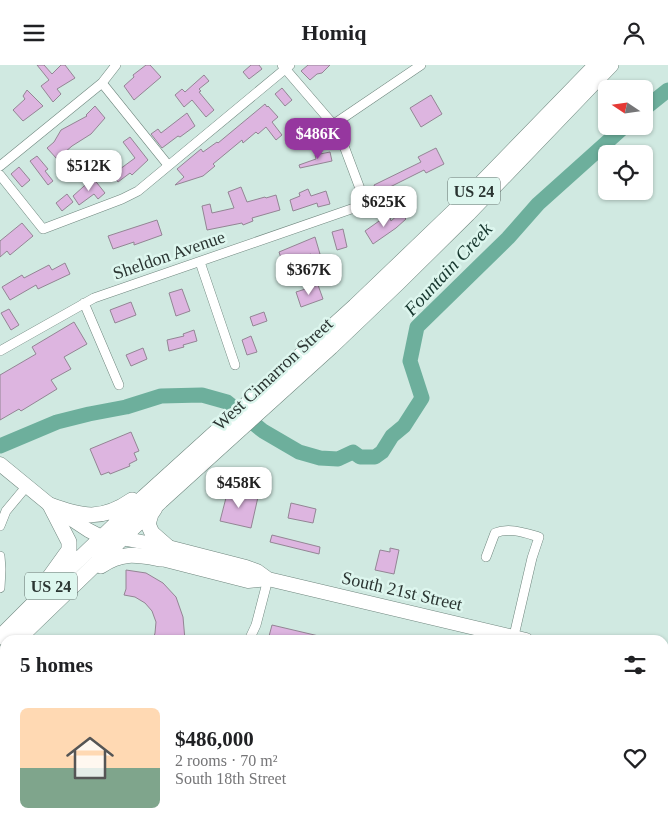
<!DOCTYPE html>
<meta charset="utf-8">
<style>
:root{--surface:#fff;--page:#f6f6f6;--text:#202124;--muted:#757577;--accent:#96379f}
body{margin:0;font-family:"Times New Roman",serif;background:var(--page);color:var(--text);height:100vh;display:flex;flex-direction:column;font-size:19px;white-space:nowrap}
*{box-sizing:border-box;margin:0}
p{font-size:16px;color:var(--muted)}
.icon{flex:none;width:28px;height:28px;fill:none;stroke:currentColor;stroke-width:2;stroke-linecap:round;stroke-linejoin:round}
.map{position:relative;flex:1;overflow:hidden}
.sheet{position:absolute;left:0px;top:570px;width:669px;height:196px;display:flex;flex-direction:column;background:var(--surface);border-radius:15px 15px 0 0;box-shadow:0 1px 4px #0004}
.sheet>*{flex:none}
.needle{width:32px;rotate:283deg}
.fabs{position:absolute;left:598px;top:15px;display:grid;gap:10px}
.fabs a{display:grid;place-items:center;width:55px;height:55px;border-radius:8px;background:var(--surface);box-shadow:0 1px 4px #0004;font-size:25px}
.price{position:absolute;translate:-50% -42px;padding:0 11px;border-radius:10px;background:#fff;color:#222;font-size:16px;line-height:32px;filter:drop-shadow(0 1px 2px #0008)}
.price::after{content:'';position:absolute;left:50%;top:30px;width:15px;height:11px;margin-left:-8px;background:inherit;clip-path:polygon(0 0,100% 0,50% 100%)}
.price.active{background:var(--accent);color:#fff}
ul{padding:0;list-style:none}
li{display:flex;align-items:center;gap:15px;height:125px;padding:0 20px}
li span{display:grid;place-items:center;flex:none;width:140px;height:100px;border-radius:8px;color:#555}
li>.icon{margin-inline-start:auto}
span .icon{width:60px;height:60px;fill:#fffc;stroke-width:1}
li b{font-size:21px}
h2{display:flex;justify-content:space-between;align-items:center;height:60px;padding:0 20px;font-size:21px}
header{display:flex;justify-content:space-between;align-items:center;height:65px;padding:0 20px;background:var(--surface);font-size:22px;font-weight:800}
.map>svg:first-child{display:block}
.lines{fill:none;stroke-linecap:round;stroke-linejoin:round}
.river{stroke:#6daf9c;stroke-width:15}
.building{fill:#ddb5e0;stroke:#938594}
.minor-casing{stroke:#6f867e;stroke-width:10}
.secondary-casing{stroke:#6f867e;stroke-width:15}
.trunk-casing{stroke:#6f867e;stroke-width:16}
.minor{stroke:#fff;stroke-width:9}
.secondary{stroke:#fff;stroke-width:14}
.trunk{stroke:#fff;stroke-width:15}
.labels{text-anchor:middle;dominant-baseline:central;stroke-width:5;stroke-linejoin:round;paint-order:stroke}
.shield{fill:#ddf6ee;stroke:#606f6a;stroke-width:1}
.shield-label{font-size:16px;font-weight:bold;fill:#2b3532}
.street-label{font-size:18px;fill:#2b3532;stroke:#ddf6ee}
.water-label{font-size:19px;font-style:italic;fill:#15352d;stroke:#ddf6ee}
</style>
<header><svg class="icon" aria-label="menu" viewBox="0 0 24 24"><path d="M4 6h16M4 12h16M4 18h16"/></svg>Homiq<svg class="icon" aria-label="person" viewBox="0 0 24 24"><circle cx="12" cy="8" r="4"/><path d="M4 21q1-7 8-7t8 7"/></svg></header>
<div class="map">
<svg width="668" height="766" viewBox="0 0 668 766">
<rect width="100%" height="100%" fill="#d0e9e1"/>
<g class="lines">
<!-- river -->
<path class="river" d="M644,44L668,25
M0,381L57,357L89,349L126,342L161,331L202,330L227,337L263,366L299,387L320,393L338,394L353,387L360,392H375L382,387L392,371L404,361L422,333L410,296L417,262L508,173L538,139L625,61"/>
</g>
<!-- building -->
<path class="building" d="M37,0H44L52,9L61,0H65L75,13L57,24L61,29L53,37L41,21L49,15Z
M146,0H150L161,12L134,35L124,21L134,12L133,10Z
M251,0H259L262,4L249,14L243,7Z
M308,0H330L322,8L317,9L310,15L301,6Z
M204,10L209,16L199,24L201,26L199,27L214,45L206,52L192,35L184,42L175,30L182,24L185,27Z
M282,23L292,35L285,41L275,29Z
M27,25L43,41L23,56L13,45L25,34L23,31Z
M431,30L442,49L421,62L410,43Z
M265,39L267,42L268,41L278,52L272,57L282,70L276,75L266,62L258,69L256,67L243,78L242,75L213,99L215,101L203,111L175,120L184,112L177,104L201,84L203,87L217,77L218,78Z
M95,41L105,53L91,69L72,81L57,94L47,83L54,77L61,65L87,51L86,50Z
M187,48L195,61L180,72L178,71L162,83L151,69L158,64L161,68Z
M130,72L148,95L132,110L130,108L118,117L108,105L116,99L120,104L135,93L123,77Z
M436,83L444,99L426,108L424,105L388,123L392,139H388V142L377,144L375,135L380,134L374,120L421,97L418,92Z
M330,87L332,96L300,103L299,100L316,94L315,90Z
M37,91L48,104L45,106L53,116L48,120L30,96Z
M19,102L30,115L22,122L11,109Z
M93,113L105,128L98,134L94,129L79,140L73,131Z
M241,122L247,137L265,132L266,133L276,130L280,145L252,153L253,156L243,160L242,158L207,165L202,141L210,139L212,148L234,143L228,127Z
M308,124L311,131L326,126L330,139L318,142L317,138L293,146L290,135L300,131L299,128Z
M67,129L73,137L62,146L56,138Z
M400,148L406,154L396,163L373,179L365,166L389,149L391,156Z
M157,155L162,170L134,180V177L113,184L108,171Z
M22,158L33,171L10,190L7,186L0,192V176Z
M343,164L347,182L337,185L332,167Z
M315,172L320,189L311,192V189L291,195L292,199L284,202L279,187Z
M65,198L70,209L38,224L36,220L10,235L2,222L22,210L24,213L49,200L52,205Z
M318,220L323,234L301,242L296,227Z
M182,224L190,246L176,251L169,228Z
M131,237L136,250L115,258L110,245Z
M9,244L19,260L11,265L1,248Z
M264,247L267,256L253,261L250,252Z
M74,257L87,279L64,292L71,304L51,315L57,324L21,346L19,344L0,355V310L36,289L32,282Z
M194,265L197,276L183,280L184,282L169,286L167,275L184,271L183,269Z
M251,271L257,287L247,290L242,275Z
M143,283L147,294L131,301L126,290Z
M131,367L139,386L134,388L137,395L129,399L130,401L110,409L109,407L101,410L90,384Z
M228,425L258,432L251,463L220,456Z
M291,438L316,444L313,458L288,453Z
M272,470L320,482L319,489L270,477Z
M390,483L399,485L394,509L375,505L380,485L390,487Z
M126,505L146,508L163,518L176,532L183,552L185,575H153L155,568L156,557L152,546L145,538L135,532L124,530L126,524Z
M272,560L323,572L322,575H268Z"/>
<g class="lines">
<!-- minor casing -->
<g class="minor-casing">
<path id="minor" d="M102,18L168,100
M334,59L421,0
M0,101L102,18L116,0
M0,110L43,164L122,134L138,126L290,0
M200,197L235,300
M84,238L119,320
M0,286L94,233L357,142L362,129L338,65L282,0
M0,461L6,446L26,422
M0,491L1,504L0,523
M486,492L495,468C509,462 525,468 539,472L532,493L513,575
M249,575L256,560L268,514
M664,749L668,750
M60,766L65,761
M348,766L349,761
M470,766L471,761"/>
</g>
<!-- secondary casing -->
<g class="secondary-casing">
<path id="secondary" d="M0,399L50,440L88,465L111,477
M116,472L168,482L246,502L257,506L268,514
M150,491L248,516L268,514L526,575
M664,608L668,609"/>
</g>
<!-- trunk casing -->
<g class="trunk-casing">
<path id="trunk" d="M50,440C82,452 102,456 132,435
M155,443L151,449L148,459L152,468L168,482
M101,501C122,486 138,490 161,494
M46,517L69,485V477L50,440
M0,572L54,518L144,432L355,241L452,148L596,0
M17,575L161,436L331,282L398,218L468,149L611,0
M0,592L5,587"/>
</g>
<!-- minor -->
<use href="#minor" class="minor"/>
<!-- secondary -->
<use href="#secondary" class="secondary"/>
<!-- trunk -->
<use href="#trunk" class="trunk"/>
</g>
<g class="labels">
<!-- shield labels -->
<g class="shield">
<rect x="448" y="112.5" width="52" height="27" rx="4"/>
<rect x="25" y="507.5" width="52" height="27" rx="4"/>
</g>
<g class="shield-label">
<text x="474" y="126">US 24</text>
<text x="51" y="521">US 24</text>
</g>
<!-- street labels -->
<g class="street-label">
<text transform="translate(169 190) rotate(-19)">Sheldon Avenue</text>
<text transform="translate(273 309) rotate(-43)">West Cimarron Street</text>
<text transform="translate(402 526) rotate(13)">South 21st Street</text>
</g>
<!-- water labels -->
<g class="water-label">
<text transform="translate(448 204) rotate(-47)">Fountain Creek</text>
</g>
</g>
</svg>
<div class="fabs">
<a><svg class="needle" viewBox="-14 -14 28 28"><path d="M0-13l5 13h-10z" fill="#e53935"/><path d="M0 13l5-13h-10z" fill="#757577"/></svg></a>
<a><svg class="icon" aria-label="locate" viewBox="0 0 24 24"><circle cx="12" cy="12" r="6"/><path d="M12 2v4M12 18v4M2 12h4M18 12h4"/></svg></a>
</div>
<b class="price active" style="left:318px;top:95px">$486K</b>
<b class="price" style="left:89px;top:127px">$512K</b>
<b class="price" style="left:384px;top:163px">$625K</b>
<b class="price" style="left:309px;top:231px">$367K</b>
<b class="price" style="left:239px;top:444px">$458K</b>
<section class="sheet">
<h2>5 homes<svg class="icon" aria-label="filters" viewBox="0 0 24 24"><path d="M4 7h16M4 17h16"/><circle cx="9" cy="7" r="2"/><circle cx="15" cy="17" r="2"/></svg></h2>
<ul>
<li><span style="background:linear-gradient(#ffd9b3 60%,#7fa58c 0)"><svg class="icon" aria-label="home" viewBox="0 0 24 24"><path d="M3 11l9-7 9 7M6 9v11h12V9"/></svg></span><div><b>$486,000</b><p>2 rooms · 70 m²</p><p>South 18th Street</p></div><svg class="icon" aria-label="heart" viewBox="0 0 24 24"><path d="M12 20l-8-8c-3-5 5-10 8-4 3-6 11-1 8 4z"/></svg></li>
</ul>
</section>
</div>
